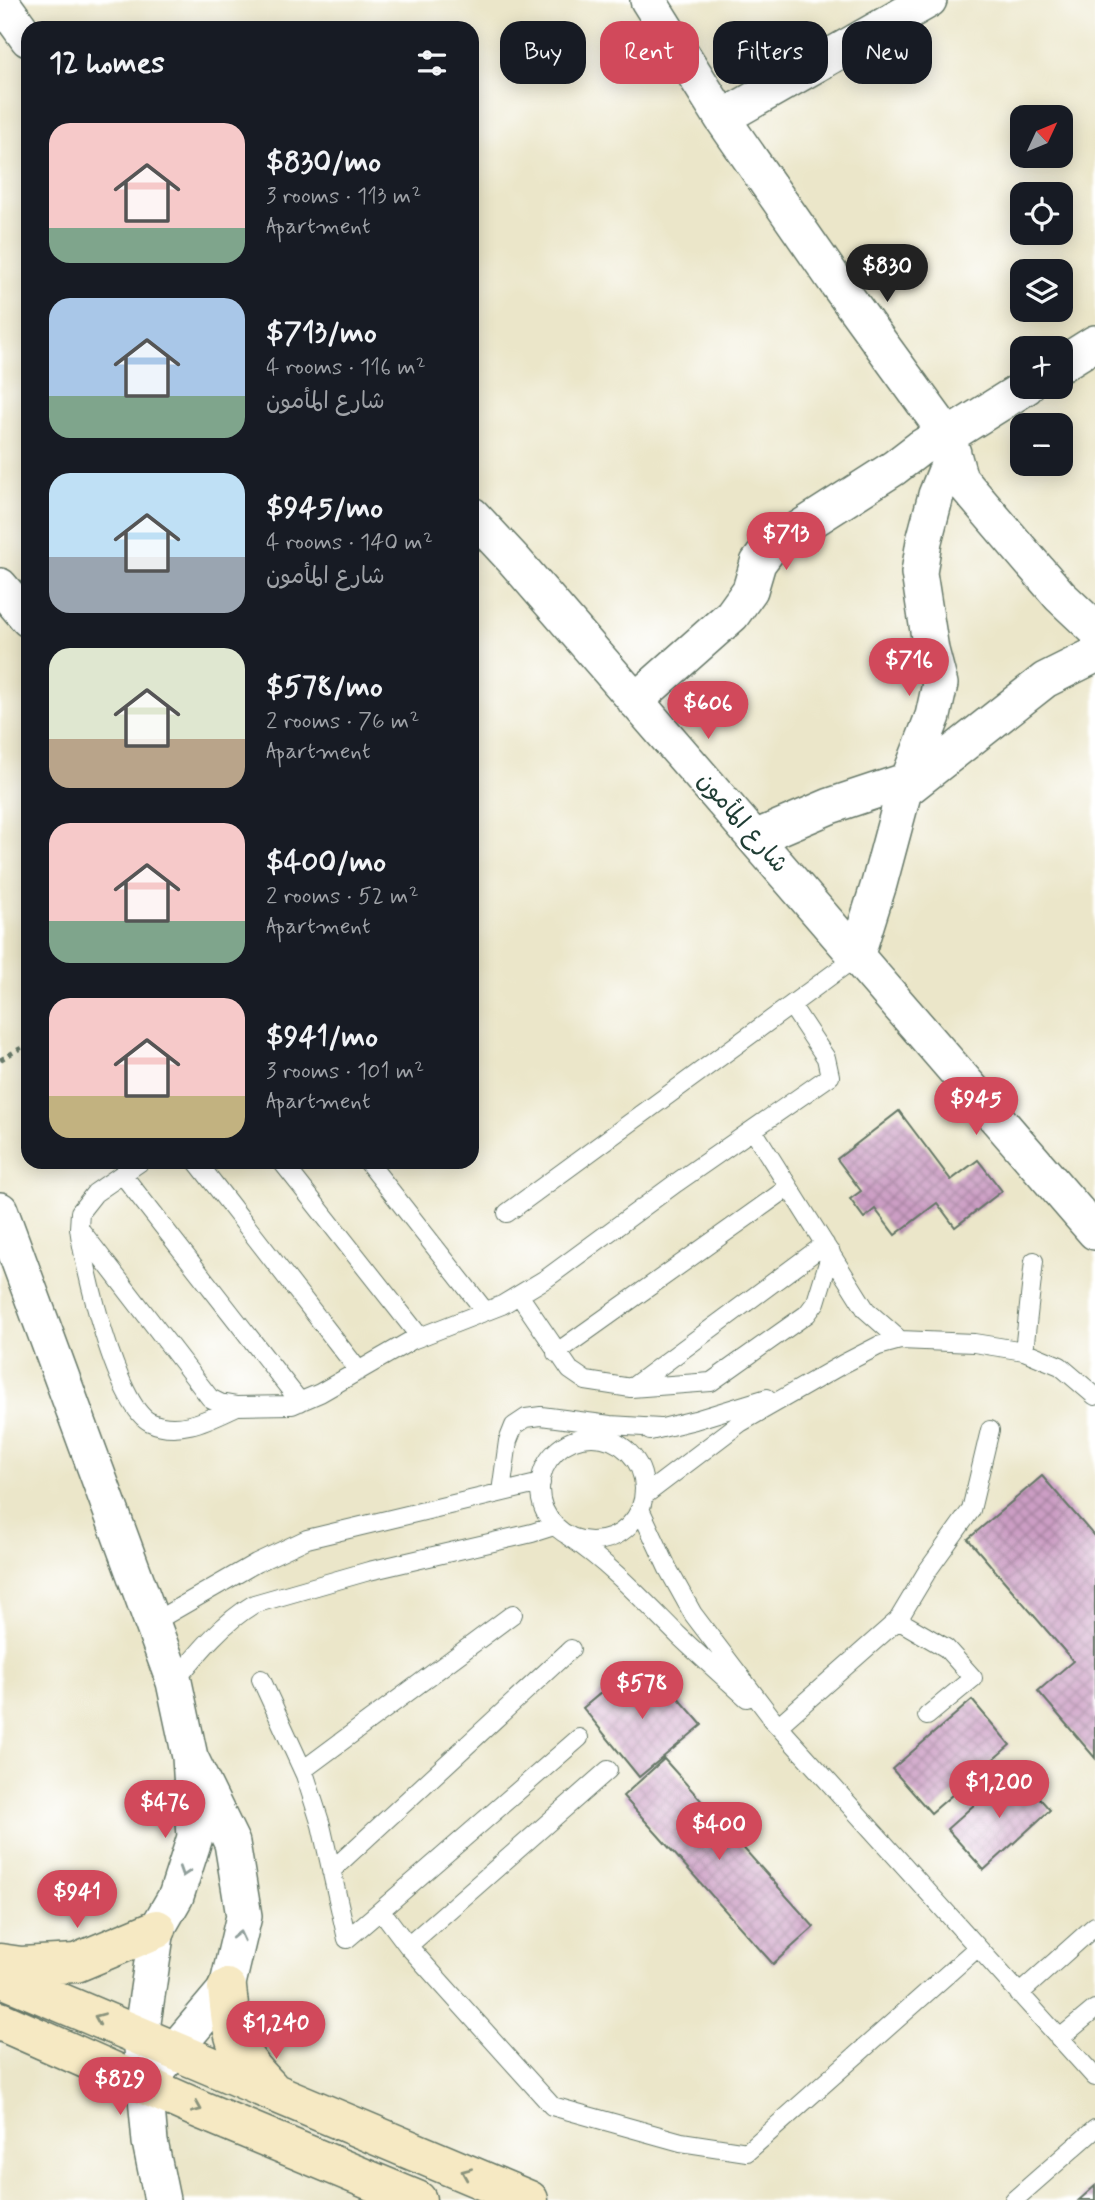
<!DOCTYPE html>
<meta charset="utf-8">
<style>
:root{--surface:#171b24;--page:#20242c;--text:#f1f3f6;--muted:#9ea1a6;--accent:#d1495b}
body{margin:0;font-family:Mynerve,"Playpen Sans Arabic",sans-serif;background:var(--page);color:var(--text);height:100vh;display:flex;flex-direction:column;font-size:26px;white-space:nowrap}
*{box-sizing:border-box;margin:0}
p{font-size:23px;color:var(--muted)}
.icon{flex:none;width:38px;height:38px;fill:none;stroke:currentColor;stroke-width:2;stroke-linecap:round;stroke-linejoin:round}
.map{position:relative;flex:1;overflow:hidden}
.side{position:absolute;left:21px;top:21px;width:458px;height:1148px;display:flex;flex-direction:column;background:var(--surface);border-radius:21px;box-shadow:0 4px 18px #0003}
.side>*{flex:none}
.top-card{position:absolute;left:500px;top:21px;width:488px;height:63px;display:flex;gap:14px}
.needle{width:46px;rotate:46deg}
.tools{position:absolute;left:1010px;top:105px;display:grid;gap:14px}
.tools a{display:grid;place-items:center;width:63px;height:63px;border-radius:14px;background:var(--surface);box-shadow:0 4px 18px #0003;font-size:35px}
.price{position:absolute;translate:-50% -60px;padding:0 16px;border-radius:24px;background:var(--accent);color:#fff;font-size:23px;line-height:46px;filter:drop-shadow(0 2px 4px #0008)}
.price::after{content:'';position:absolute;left:50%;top:42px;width:21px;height:16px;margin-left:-10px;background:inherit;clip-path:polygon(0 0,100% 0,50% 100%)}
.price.on{background:#222;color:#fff}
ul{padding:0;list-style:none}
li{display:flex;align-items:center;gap:21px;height:175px;padding:0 28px}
li span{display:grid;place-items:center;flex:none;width:196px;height:140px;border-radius:21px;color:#555}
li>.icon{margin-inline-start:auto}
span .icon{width:84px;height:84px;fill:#fffc;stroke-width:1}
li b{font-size:30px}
h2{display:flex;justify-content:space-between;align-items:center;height:84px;padding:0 28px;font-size:30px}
.tag{padding:0 24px;border-radius:21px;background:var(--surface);box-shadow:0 4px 18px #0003;font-size:24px;line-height:63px}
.tag.on{background:var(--accent);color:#fff}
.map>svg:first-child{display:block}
.building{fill:url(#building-cross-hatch)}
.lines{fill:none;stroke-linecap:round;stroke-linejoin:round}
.lane-casing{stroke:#667868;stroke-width:20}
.street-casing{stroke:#667868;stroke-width:38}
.secondary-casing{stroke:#667868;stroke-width:41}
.path{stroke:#667868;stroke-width:4.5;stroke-dasharray:5 5;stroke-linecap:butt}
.lane{stroke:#fff;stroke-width:18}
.street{stroke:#fff;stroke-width:35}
.secondary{stroke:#f6e9c3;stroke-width:38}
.oneway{stroke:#8f9e9a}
.oneway2{stroke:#8a937c}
.labels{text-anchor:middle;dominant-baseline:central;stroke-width:6;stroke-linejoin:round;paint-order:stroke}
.street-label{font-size:24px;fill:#1f3d34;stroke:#fff}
</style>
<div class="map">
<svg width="1095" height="2200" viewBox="0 0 1095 2200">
<defs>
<pattern id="building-cross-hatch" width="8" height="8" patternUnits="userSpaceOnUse" patternTransform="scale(1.75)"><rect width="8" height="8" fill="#cc9ec4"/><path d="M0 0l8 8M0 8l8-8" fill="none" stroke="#a582a0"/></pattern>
</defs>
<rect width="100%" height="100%" fill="#fff"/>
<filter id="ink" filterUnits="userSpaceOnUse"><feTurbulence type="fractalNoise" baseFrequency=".0143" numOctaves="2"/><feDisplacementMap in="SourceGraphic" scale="14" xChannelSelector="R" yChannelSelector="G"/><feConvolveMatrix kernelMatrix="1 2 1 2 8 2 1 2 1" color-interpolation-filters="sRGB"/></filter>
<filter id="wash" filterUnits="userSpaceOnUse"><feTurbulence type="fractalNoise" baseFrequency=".00686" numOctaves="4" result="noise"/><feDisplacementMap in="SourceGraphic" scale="28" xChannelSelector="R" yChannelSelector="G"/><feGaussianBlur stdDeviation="1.57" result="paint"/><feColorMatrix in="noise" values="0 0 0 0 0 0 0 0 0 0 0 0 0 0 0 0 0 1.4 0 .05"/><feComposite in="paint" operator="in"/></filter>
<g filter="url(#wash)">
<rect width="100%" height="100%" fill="#ebe6c9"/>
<g id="blocks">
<!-- building -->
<path class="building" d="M899,1111L951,1180L978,1160L1002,1191L955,1227L937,1203L895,1235L875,1209L864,1218L850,1199L861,1191L837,1159Z
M1042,1476L1095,1537V1758L1038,1691L1073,1661L968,1539Z
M627,1671L646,1694L663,1680L702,1725L639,1777L583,1708Z
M972,1700L1010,1745L931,1813L892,1769Z
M664,1759L814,1927L773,1964L623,1796Z
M1014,1769L1050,1810L984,1870L947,1829Z
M1095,2186V2200H1079Z"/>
</g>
</g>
<g filter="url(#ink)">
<use href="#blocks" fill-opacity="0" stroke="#667868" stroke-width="2"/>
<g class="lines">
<!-- lane casing -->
<g class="lane-casing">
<path id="lane" d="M753,1130L866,1310L900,1340
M140,1162L95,1193L80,1212L79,1228L210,1398L220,1403L237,1406L292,1405L320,1393L412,1340L502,1305L547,1278L676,1183L830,1076L826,1058L791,1005L856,957
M197,1162L359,1371
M282,1162L420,1337
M368,1162L485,1311
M122,1174L300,1402
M507,1213L791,1005
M79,1228C84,1266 116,1405 150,1422C179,1436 211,1418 237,1406
M519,1295L570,1370L586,1381L631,1388L711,1382L807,1314L816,1302L831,1253
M1024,1351L1034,1261
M556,1353L789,1187
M631,1388L825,1244
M650,1431L695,1420L767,1398
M540 1489a52 52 0 1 1 104 0a52 52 0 1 1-104 0Z
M501,1492L508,1441L514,1426L526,1418L541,1416L610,1425L660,1428
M645,1495L740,1423L843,1364L878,1346L900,1340L974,1343L1024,1351L1060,1366L1095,1396
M641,1511L668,1569L693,1614L778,1726L1095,2077
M568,1536C610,1564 643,1600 678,1635C701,1657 724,1677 747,1698
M898,1620L946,1648L973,1678L927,1716
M152,1623L256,1563L307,1539L541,1483
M261,1679L305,1775L321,1825L347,1939L381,1910L408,1946L552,2106L681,2142L747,2152L977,1948
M174,1682C198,1653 222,1623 254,1604L369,1571L532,1533L554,1526
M771,1719L778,1726L898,1620L928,1570L971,1510L990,1430
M303,1770L513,1614
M331,1871L571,1649
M381,1910L579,1738
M408,1946L608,1770
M1019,1994L1095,1926
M1059,2039L1095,2009
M1014,2200L1095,2129"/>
</g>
<!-- street casing -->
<g class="street-casing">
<path id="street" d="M0,0L28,39
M648,0L722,118L838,285L948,436L960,479L1060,596L1095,629
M722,118L929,0
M1060,365L1095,343
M472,515L513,559L1095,1232
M0,586L28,619
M635,701L732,615L750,590L758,563L767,551L779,537L794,532L894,468L920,448L933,440L948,436L1026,387
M904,791L1045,680L1095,655
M755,838L830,806L908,780
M856,957L879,884L904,791L933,716L940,684L931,650L919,573L924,541L936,495L953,453
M0,1210L174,1682L190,1757L195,1837L176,1896L157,1929L141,2036L145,2085L227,1988L244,1916L232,1843L190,1757
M145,2085L150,2142L162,2200"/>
</g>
<!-- secondary casing -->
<g class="secondary-casing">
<path id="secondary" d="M0,1963L21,1966L76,1963L157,1929
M0,1977L529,2200
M227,1988C233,2041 232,2049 270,2088
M0,2021L201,2110L417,2200"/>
</g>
<!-- path -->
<path class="path" d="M0,1060L28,1044"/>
<!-- lane -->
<use href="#lane" class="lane"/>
<!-- street -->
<use href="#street" class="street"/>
<!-- secondary -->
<use href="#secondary" class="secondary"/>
</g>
<!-- one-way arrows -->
<defs><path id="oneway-chevron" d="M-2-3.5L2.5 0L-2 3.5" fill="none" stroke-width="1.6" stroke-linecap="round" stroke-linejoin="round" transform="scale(1.75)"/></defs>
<g class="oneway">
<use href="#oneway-chevron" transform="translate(184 1872) rotate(108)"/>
<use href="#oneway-chevron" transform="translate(239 1936) rotate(-77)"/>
</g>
<g class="oneway2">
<use href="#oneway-chevron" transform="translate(99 2018) rotate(-157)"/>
<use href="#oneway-chevron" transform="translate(197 2108) rotate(23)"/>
<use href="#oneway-chevron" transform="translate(466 2173) rotate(-157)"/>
</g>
</g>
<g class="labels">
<!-- street labels -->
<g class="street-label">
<text transform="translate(742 823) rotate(49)">شارع المأمون</text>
</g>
</g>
</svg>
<div class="tools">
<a><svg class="needle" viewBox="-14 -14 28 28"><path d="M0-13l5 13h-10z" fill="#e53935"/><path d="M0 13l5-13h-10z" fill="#9ea1a6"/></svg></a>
<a><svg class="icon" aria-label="locate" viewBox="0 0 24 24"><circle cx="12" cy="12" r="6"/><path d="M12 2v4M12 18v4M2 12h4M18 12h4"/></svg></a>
<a><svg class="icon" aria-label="layers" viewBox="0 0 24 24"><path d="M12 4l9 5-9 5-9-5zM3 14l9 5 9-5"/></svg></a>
<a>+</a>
<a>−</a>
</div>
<b class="price on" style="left:887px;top:304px">$830</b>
<b class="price" style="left:786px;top:572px">$713</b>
<b class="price" style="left:909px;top:698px">$716</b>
<b class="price" style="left:708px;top:741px">$606</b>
<b class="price" style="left:976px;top:1137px">$945</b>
<b class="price" style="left:642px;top:1721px">$578</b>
<b class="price" style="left:999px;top:1820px">$1,200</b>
<b class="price" style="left:165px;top:1840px">$476</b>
<b class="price" style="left:719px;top:1862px">$400</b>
<b class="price" style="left:77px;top:1930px">$941</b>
<b class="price" style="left:276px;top:2061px">$1,240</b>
<b class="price" style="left:120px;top:2117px">$829</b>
<div class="top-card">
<a class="tag">Buy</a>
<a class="tag on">Rent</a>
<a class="tag">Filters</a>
<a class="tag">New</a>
</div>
<section class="side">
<h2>12 homes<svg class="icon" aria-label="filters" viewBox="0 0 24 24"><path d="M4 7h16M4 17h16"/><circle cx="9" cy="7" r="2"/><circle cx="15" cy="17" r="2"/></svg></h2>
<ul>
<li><span style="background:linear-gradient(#f6c9c9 75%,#7fa58c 0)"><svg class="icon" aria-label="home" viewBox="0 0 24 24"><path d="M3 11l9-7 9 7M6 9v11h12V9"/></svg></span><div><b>$830/mo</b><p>3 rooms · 113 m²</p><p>Apartment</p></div></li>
<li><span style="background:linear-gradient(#a9c7e8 70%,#7fa58c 0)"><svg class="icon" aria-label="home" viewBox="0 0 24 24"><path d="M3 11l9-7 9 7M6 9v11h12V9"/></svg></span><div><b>$713/mo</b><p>4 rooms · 116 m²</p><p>شارع المأمون</p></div></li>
<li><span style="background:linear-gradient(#bfe0f5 60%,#9aa5b1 0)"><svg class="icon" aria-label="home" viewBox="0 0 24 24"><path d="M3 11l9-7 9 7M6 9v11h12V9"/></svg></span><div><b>$945/mo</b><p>4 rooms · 140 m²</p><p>شارع المأمون</p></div></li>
<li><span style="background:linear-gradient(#dfe7d0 65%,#b9a48a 0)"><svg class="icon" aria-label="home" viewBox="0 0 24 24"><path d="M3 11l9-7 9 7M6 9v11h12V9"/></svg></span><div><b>$578/mo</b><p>2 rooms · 76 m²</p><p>Apartment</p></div></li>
<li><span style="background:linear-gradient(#f6c9c9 70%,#7fa58c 0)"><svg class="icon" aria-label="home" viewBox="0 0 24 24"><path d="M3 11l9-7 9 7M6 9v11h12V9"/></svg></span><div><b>$400/mo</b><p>2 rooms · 52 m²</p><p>Apartment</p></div></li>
<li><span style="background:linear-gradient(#f6c9c9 70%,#c2b280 0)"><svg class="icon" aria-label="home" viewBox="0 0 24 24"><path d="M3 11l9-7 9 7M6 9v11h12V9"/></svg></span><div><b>$941/mo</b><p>3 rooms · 101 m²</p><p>Apartment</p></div></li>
</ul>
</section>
</div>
